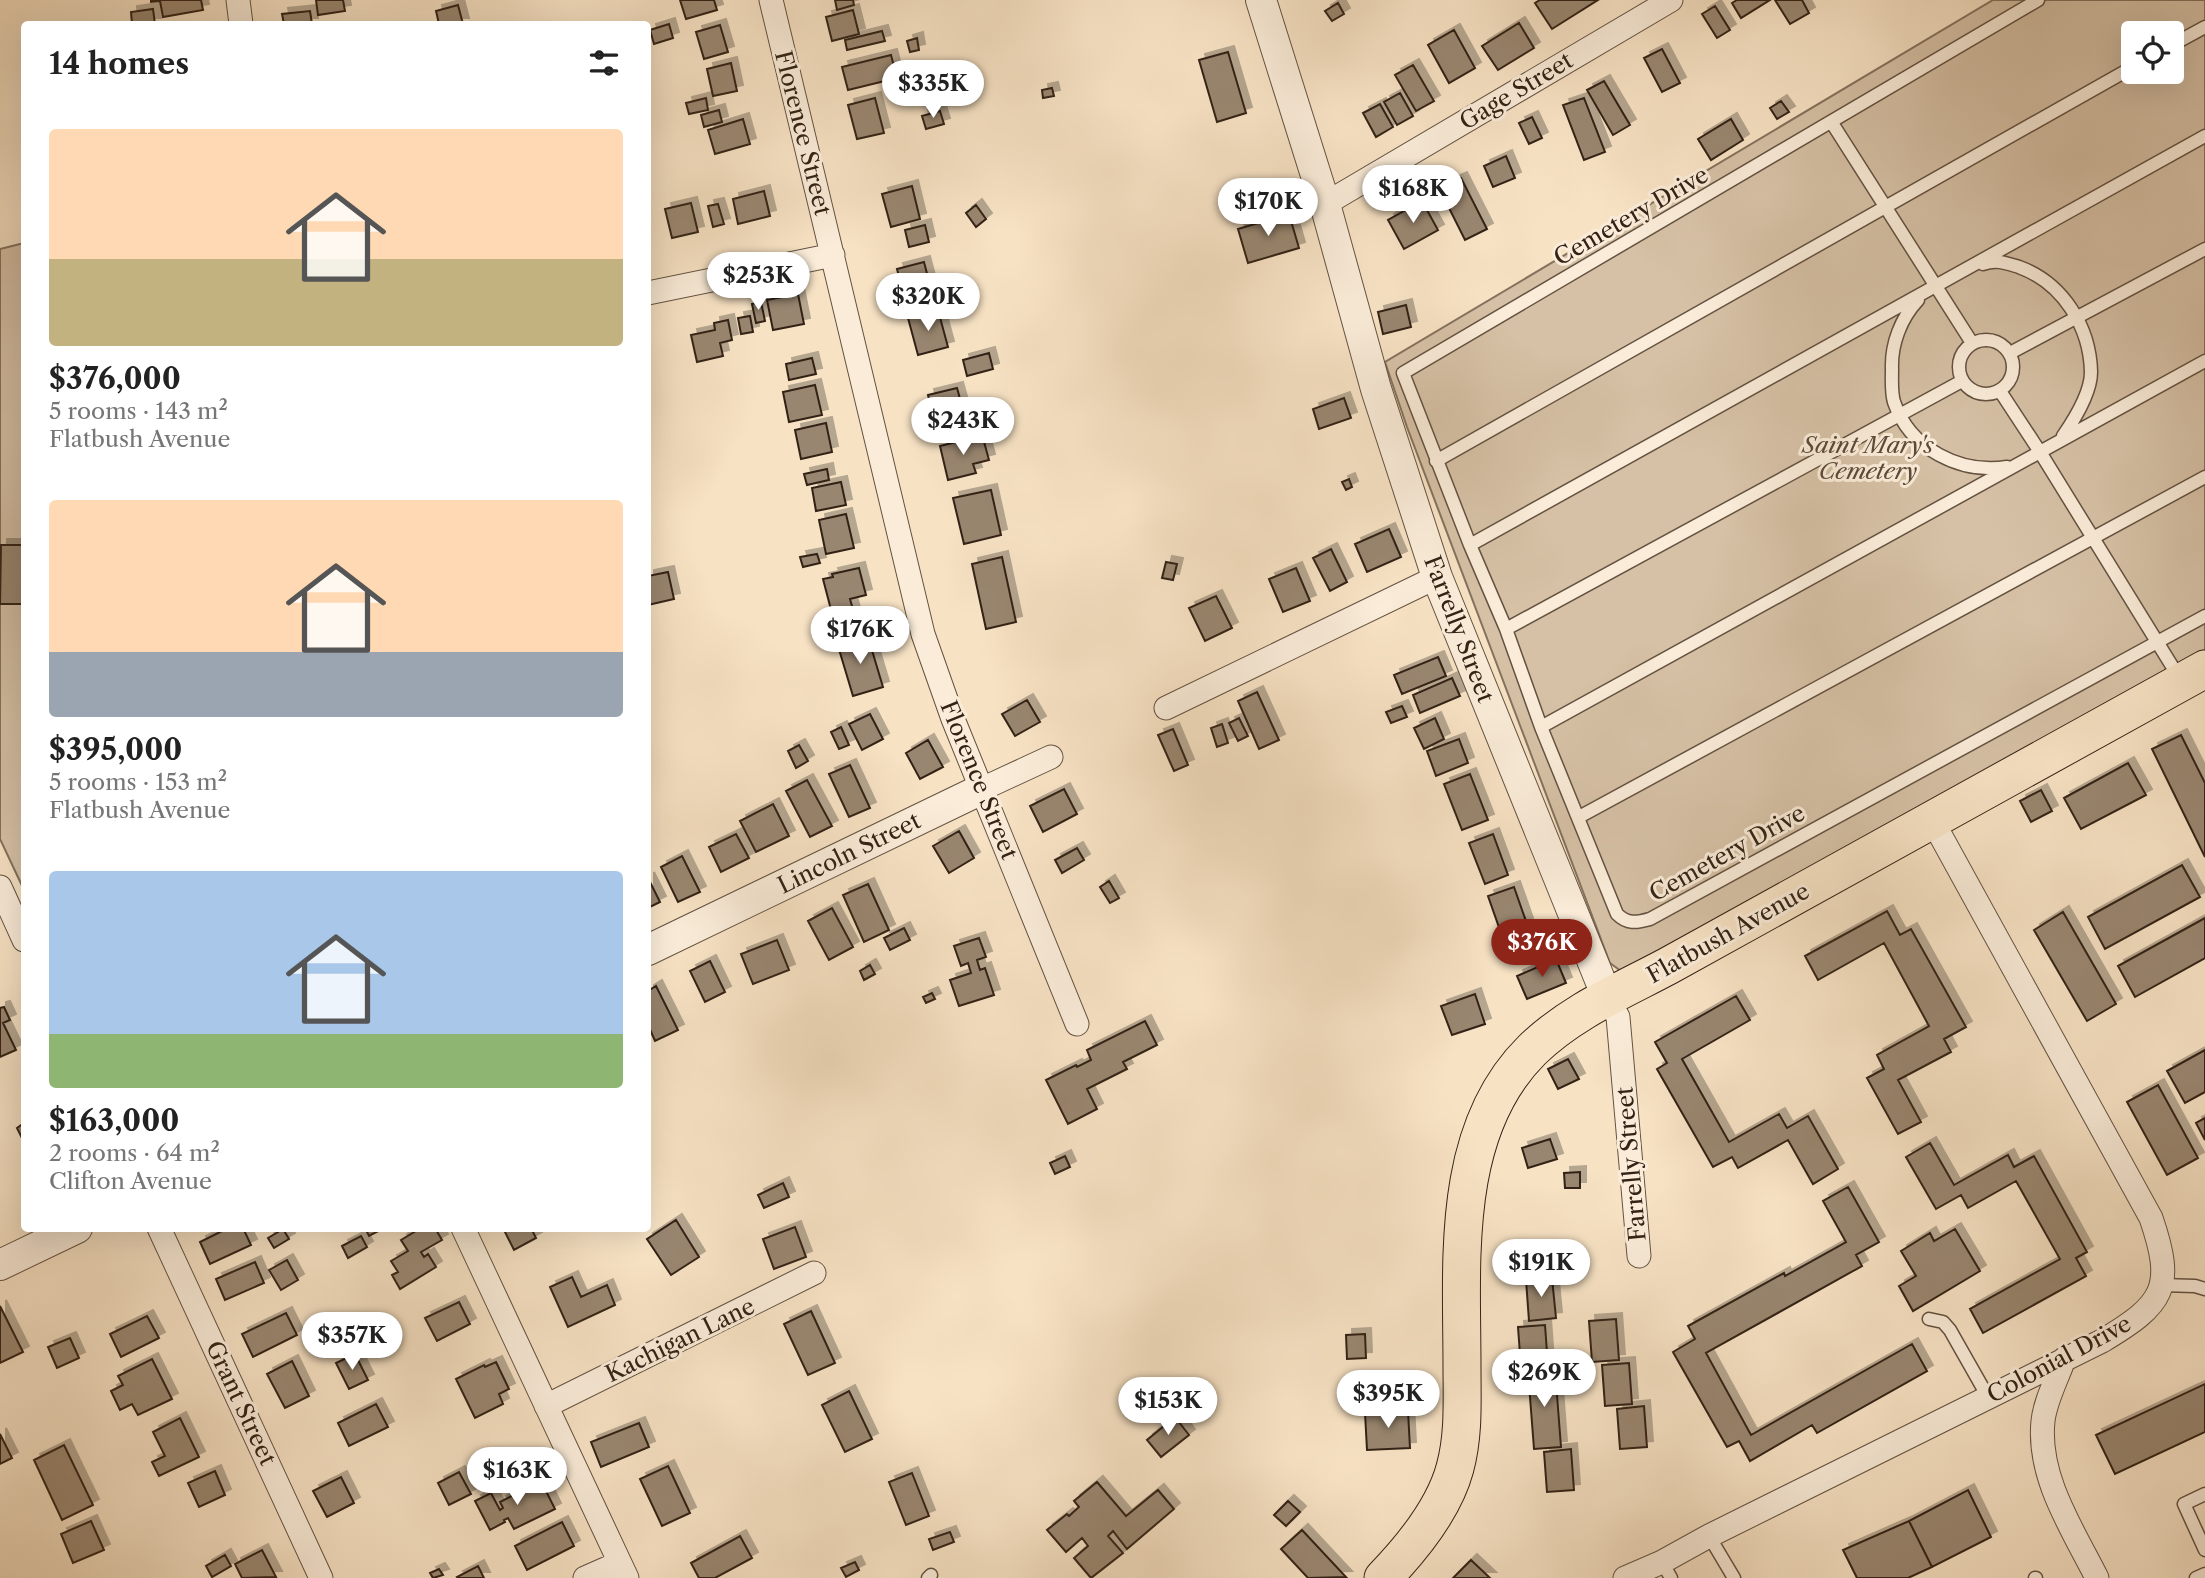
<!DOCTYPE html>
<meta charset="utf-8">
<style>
:root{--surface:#fff;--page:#f2f2f2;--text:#222;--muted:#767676;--accent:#8f2418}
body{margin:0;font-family:"Libre Caslon Text",serif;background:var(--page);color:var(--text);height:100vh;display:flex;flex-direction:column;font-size:26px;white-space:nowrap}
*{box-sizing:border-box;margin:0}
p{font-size:23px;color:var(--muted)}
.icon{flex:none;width:38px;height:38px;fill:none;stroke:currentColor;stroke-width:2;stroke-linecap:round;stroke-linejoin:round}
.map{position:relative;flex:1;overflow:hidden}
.drawer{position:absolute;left:21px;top:21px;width:630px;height:1211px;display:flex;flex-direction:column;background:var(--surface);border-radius:7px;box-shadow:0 7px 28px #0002}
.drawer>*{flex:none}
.controls{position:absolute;left:2121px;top:21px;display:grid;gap:14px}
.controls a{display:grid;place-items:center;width:63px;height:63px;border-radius:7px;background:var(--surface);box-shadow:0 7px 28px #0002;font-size:35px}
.price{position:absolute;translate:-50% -60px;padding:0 16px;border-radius:24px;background:#fff;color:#222;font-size:23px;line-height:46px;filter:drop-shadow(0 2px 4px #0008)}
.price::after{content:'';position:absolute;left:50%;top:42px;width:21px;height:16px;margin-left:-10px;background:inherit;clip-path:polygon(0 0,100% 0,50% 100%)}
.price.on{background:var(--accent);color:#fff}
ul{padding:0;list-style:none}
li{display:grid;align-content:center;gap:14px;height:371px;padding:0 28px}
li span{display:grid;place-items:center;height:217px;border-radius:7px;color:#555}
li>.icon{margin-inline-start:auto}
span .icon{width:126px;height:126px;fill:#fffc;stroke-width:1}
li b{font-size:30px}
h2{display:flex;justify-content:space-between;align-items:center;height:84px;padding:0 28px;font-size:30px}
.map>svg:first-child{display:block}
.green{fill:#d6c1a6;stroke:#84725e;stroke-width:2;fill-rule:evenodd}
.building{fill:#998670;stroke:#332215;stroke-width:2;filter:url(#shadow)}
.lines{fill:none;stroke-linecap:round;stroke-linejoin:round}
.service-casing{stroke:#645241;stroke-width:15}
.minor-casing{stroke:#645241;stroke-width:25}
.tertiary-casing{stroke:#645241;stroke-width:32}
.primary-casing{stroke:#332215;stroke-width:39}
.service{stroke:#faecd9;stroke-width:12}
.minor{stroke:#faecd9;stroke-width:23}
.tertiary{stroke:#faecd9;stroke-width:30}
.primary{stroke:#f7e2c4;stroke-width:37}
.labels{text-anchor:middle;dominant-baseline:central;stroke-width:6;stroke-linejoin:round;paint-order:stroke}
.street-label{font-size:23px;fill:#332215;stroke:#faecd9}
.park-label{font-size:23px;font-style:italic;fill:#5c4a39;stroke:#faecd9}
</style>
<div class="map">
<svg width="2205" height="1578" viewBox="0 0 2205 1578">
<defs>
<filter id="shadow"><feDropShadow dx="6" dy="-6" stdDeviation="0" flood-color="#0004"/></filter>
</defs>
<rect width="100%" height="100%" fill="#f7e2c4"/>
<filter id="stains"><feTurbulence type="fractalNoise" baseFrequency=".00286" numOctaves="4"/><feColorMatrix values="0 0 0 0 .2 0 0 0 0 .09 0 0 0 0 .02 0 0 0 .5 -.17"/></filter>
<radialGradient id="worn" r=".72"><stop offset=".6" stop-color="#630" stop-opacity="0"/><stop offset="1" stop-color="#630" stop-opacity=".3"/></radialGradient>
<!-- green -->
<path class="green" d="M1993,0H2205V650L1621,971L1610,963L1407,427L1385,362ZM2133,33H2172V72H2133Z
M24,243V890L0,839V249Z"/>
<!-- building -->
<path class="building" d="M151,0H201L203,10L163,17L160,1L151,2Z
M316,0H343L345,11L318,15Z
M680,0H714L717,10L686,19Z
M835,0H853L854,5L837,10Z
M1540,0H1598L1552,29L1535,3Z
M1737,0H1770L1741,18L1732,3Z
M1775,0H1802L1809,13L1790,24Z
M1338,3L1344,14L1332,21L1325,11Z
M458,5L463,24H439L436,11Z
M1715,6L1730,30L1717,38L1702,14Z
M153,9L155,24H132L131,12Z
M853,10L859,34L832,41L826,17Z
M310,11L312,24H284L282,14Z
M1519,23L1534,48L1498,70L1482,46Z
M669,24L673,38L654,44L650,30Z
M720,25L728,52L704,59L696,32Z
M1454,30L1475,68L1449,83L1428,45Z
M882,31L885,41L847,50L845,40Z
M917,38L919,50L910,52L907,41Z
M1662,49L1680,83L1662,92L1644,58Z
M1228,52L1246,113L1217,122L1199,60Z
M891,55L897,78L848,90L842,67Z
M731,63L737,91L713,96L707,69Z
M1413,65L1434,101L1416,111L1395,75Z
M1604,81L1630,125L1613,135L1587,90Z
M1052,88L1054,96L1043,98L1042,90Z
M1400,93L1413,116L1397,125L1384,102Z
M706,98L708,110L689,114L686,103Z
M875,98L884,133L857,139L848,105Z
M1584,98L1605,152L1584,160L1563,105Z
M1781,101L1789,112L1777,119L1770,108Z
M1380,104L1393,127L1376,137L1363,113Z
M719,110L722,122L704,127L701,115Z
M940,111L944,124L926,129L922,116Z
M1532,117L1542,138L1529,144L1519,123Z
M743,119L750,144L715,154L708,130Z
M1731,119L1743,140L1711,160L1698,139Z
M1506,156L1515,178L1493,187L1484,166Z
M1461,178L1487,229L1465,240L1439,188Z
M912,186L920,219L891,227L882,194Z
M764,191L770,216L738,224L733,199Z
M1422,201L1438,230L1404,249L1388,220Z
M691,203L698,232L672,238L665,209Z
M718,204L724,224L713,227L708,206Z
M976,205L986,219L976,227L966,213Z
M1289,214L1299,248L1248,263L1238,229Z
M925,225L929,242L909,247L905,230Z
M924,262L931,289L904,296L897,269Z
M798,294L804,324L773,330L767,300Z
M761,302L765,321L756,323L752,304Z
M1406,305L1411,327L1383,334L1378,312Z
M938,310L948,347L918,355L908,318Z
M750,316L753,332L741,334L738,318Z
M728,320L732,340L720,343L723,356L697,362L691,335L715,330L714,323Z
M989,353L993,369L967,376L963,360Z
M812,358L816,374L789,380L786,364Z
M815,385L822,415L789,422L783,392Z
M957,388L966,420L936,428L928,395Z
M1344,398L1351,418L1319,429L1313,409Z
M826,423L832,452L801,459L795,430Z
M983,438L989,460L973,464L976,473L948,480L940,446L968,439V442Z
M827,469L829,480L807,485L804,474Z
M1349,479L1352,487L1346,490L1342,482Z
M841,482L846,505L816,511L812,488Z
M991,490L1001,535L964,544L953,498Z
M846,514L854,548L826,554L819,520Z
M1389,529L1401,557L1367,572L1355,544Z
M1,545H24V604H0Z
M1331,549L1347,582L1330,591L1313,558Z
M817,554L820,563L803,567L800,557Z
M1002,557L1016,622L986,629L972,564Z
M1166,562L1177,564L1173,580L1162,578Z
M859,568L866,595L850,599L856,620L835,625L823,579L833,577L832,574Z
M1296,568L1310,601L1283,612L1269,579Z
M668,572L674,599L648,605V576Z
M1216,596L1232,628L1205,641L1189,608Z
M868,637L883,687L853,696L838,646Z
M1438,657L1446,676L1402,694L1394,675Z
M1452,678L1460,696L1420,713L1413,695Z
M1257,692L1279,740L1259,749L1238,701Z
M1027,700L1040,722L1015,736L1002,714Z
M1402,706L1407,717L1391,723L1386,712Z
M870,714L883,739L862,750L849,724Z
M1239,718L1248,736L1238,741L1229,723Z
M1435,718L1444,739L1424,749L1414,728Z
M1222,724L1228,743L1217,747L1211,728Z
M841,727L849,745L839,749L831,732Z
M1173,729L1188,765L1174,771L1158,735Z
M2181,735L2205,783V857L2152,749Z
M1459,739L1468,763L1436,776L1427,751Z
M928,740L943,767L920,779L906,753Z
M799,745L808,761L796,768L788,751Z
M2128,763L2146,795L2081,829L2064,798Z
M850,765L870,808L849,817L829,774Z
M1470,774L1488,820L1462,830L1444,784Z
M807,780L832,826L810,837L786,791Z
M1064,789L1077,814L1043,832L1030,806Z
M2041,790L2052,811L2031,822L2020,801Z
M773,804L789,836L756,852L740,821Z
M959,831L974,858L949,873L933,846Z
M736,834L749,858L721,872L709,847Z
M1493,834L1508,875L1485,884L1469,843Z
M1077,848L1084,860L1062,873L1055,860Z
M682,856L700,892L678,902L661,867Z
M2182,865L2200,897L2105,949L2088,917Z
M648,878L660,902L648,908Z
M1109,881L1119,898L1110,903L1100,887Z
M868,884L889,930L864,942L843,895Z
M1514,887L1527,924L1501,933L1488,896Z
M832,908L853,947L829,960L808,921Z
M1887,911L1900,935L1911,929L1966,1027L1944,1039L1951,1052L1898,1080L1921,1122L1898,1134L1867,1078L1884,1069L1877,1055L1929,1026L1884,943L1818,980L1805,956Z
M2063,912L2116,1004L2087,1021L2034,930Z
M2205,918V958L2135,997L2118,966Z
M904,928L910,940L890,950L884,938Z
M979,938L986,957L977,960L980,970L985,968L994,995L959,1006L950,980L971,973L968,963L961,966L954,946Z
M777,940L789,970L753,984L741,954Z
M1556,959L1566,983L1527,999L1517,976Z
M710,961L725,992L705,1002L690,971Z
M870,965L875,974L864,980L860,971Z
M656,986L678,1030L655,1041L648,1025V991Z
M932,993L935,999L926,1003L923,997Z
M1475,994L1485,1024L1452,1035L1441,1006Z
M1736,996L1750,1020L1682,1059L1729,1142L1779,1114L1787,1128L1808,1116L1838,1169L1813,1184L1788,1140L1738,1168L1732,1157L1713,1167L1657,1069L1667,1063L1655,1042Z
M4,1007L10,1020L3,1023L16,1050L0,1057V1008Z
M1145,1021L1157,1045L1123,1062L1127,1069L1087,1089L1097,1109L1068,1124L1046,1080L1076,1065L1077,1067L1091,1060L1087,1050Z
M2205,1050V1092L2185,1103L2167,1071Z
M1568,1059L1579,1079L1558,1089L1548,1069Z
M2158,1085L2198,1158L2167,1175L2127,1102Z
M2205,1118V1140L2196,1123Z
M24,1123V1142L17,1128Z
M1550,1139L1557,1159L1528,1168L1522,1148Z
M1930,1143L1954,1185L2008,1155L2014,1167L2034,1156L2087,1252L2076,1258L2086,1276L1983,1333L1970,1309L2060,1259L2016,1181L1968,1208L1961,1195L1936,1209L1906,1157Z
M1065,1156L1070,1167L1055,1174L1050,1163Z
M1580,1172V1188H1565L1564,1173Z
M783,1183L789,1197L764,1208L758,1195Z
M1848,1187L1879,1242L1856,1255L1862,1266L1706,1353L1751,1435L1912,1344L1927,1371L1817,1433L1812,1425L1750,1461L1739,1441L1727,1447L1673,1352L1695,1339L1688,1326L1784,1273L1785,1276L1846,1242L1823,1201Z
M676,1220L699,1257L671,1275L647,1239Z
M795,1227L806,1257L774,1269L763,1239Z
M228,1228H243L251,1245L210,1264L200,1242Z
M365,1228H384L369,1236Z
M421,1228H435L442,1240L421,1252L424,1257L428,1254L436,1267L400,1289L392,1275L398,1272L391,1261L408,1251L401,1240Z
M503,1228H531L536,1238L514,1250Z
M283,1229L289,1239L274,1248L268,1238Z
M1955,1229L1980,1271L1913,1311L1899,1286L1916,1276L1901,1251L1930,1233L1934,1241Z
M361,1236L367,1247L348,1258L342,1246Z
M287,1260L298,1280L281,1290L269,1270Z
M255,1262L264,1283L225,1300L216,1279Z
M572,1277L581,1297L607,1285L615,1305L568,1327L550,1287Z
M1552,1278L1556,1318L1529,1321L1526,1280Z
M459,1302L470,1324L437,1341L425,1318Z
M0,1306L23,1352L0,1363Z
M811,1311L835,1363L808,1375L784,1324Z
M286,1313L297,1335L253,1357L242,1334Z
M147,1316L159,1338L121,1357L110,1334Z
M1616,1319L1619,1360L1592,1362L1589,1321Z
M1545,1325L1548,1366L1521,1368L1518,1327Z
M1365,1334L1366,1358L1347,1359L1346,1335Z
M70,1338L79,1358L57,1368L48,1347Z
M355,1354L368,1380L349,1389L336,1363Z
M152,1359L172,1399L138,1415L132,1404L120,1410L111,1391L123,1385L118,1376Z
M292,1361L309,1396L285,1408L267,1374Z
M496,1362L509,1389L499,1394L503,1404L475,1418L456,1379L484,1365L485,1367Z
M1629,1363L1632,1404L1605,1406L1602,1365Z
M1555,1369L1561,1447L1534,1449L1528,1371Z
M2205,1384V1432L2115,1474L2096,1435Z
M849,1391L872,1439L845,1452L822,1405Z
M376,1404L388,1427L349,1446L338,1423Z
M1644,1406L1647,1447L1620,1449L1617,1409Z
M1408,1411L1410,1448L1367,1450L1365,1413Z
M1175,1417L1189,1435L1161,1457L1147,1440Z
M180,1418L199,1457L159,1476L152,1462L165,1456L153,1432Z
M639,1423L649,1447L601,1467L591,1442Z
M0,1434L12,1458L0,1464Z
M64,1445L93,1505L62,1520L34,1460Z
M1571,1449L1574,1490L1547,1492L1544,1452Z
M668,1466L690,1513L662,1526L640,1479Z
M215,1471L225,1495L199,1507L188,1483Z
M459,1472L471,1494L449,1505L438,1483Z
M912,1473L929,1516L906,1525L889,1482Z
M341,1477L354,1503L327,1517L313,1491Z
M541,1481L555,1509L514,1529L508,1518L504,1520L505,1522L490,1530L475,1501L491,1493L500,1510L503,1508L500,1502Z
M1097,1482L1126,1516L1158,1490L1174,1509L1127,1549L1113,1531L1108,1536L1123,1553L1091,1578L1074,1558L1088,1546L1082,1538L1066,1552L1047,1530L1067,1514L1069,1516L1079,1507L1074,1501Z
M1968,1490L1991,1537L1932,1567L1909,1521Z
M1288,1501L1300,1512L1286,1526L1274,1515Z
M91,1521L104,1550L73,1563L61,1534Z
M1909,1521L1932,1567L1908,1578H1857L1843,1550Z
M562,1522L574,1546L527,1570L515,1546Z
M1302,1530L1346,1577L1308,1578L1281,1549Z
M950,1532L954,1542L933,1550L929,1539Z
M740,1536L752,1558L715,1578H699L691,1563Z
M262,1550L276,1577L242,1578L235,1564Z
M225,1555L231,1566L212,1577L206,1566Z
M1471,1560L1490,1578H1453Z
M855,1562L859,1570L846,1577L841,1568Z
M478,1566L484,1578H458L457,1577Z
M439,1569L443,1575L433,1578L430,1573Z"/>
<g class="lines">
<!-- service casing -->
<g class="service-casing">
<path id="service" d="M2038,0L1403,373L1470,545L2205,136
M2172,45L2205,27
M1832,123L1972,343
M1983,264C1996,259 2006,263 2019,267C2063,283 2090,327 2091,372C2091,392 2074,420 2063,436
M1918,300C1901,318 1891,344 1892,369C1892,380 1891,392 1894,402C1910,449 1960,474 2007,467
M1959 367a27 27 0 1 1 54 0a27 27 0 1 1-54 0Z
M2010,353L2205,249
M2000,391L2040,452L2180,679
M1436,461L2133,67
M1470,545L1506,629L1541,727L1617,914C1627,924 1636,923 1650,919L2205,616
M1506,629L1962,381
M1541,727L2205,361
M1579,817L2205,477
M2161,1285L2195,1286L2205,1289
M1929,1319L1943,1322L1950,1330L1988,1397
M2205,1494L2184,1504L2205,1550
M1709,1536L1734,1578
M1662,1562L1671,1578
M928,1578L931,1575
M2035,1578H2036
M2196,1578L2205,1574"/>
</g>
<!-- minor casing -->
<g class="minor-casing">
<path id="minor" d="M238,0L241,24
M771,0L923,634L953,719L1077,1024
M1325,204L1671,0
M648,293L833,255
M1166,708L1437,577
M982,789L1051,757
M0,887L24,940
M1607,997L1618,1017L1639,1256
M159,1228L321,1578
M463,1228L627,1578
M2064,1359C2057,1379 2045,1401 2043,1421C2037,1477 2073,1530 2097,1578
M546,1406L814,1273
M585,1578L619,1563
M1625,1578L1662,1562L1709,1536L2102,1341C2164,1304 2175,1288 2151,1218L1932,820"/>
</g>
<!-- tertiary casing -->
<g class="tertiary-casing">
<path id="tertiary" d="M1261,0L1325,204L1376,389L1437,577L1607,997
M648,950L982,789
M0,1265L77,1228"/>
</g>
<!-- primary casing -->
<g class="primary-casing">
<path id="primary" d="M1383,1578C1412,1548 1444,1509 1455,1468C1464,1435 1462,1401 1462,1367C1462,1261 1450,1131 1532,1050C1571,1012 1621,991 1668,966L2205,669"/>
</g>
<!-- service -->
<use href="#service" class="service"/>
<!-- minor -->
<use href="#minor" class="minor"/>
<!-- tertiary -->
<use href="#tertiary" class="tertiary"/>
<!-- primary -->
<use href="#primary" class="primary"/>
</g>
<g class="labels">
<!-- street labels -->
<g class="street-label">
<text transform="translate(1516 91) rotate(-31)">Gage Street</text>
<text transform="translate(803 133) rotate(76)">Florence Street</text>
<text transform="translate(1631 216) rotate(-30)">Cemetery Drive</text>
<text transform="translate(1459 629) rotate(69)">Farrelly Street</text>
<text transform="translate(979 780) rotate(68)">Florence Street</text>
<text transform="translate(849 853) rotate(-26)">Lincoln Street</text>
<text transform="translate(1727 853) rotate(-29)">Cemetery Drive</text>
<text transform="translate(1728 933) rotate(-29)">Flatbush Avenue</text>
<text transform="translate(1631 1164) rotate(-95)">Farrelly Street</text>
<text transform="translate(680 1340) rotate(-26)">Kachigan Lane</text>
<text transform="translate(2059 1359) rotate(-28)">Colonial Drive</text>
<text transform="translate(241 1403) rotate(65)">Grant Street</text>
</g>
<!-- park labels -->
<g class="park-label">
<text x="1868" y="445">Saint Mary's<tspan x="1868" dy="26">Cemetery</tspan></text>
</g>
</g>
<rect width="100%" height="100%" filter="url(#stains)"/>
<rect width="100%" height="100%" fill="url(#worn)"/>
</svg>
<div class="controls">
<a><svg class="icon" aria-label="locate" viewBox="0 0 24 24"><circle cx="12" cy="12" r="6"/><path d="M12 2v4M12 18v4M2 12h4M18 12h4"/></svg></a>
</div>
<b class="price" style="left:933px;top:120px">$335K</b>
<b class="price" style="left:1413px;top:225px">$168K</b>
<b class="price" style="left:1268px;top:238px">$170K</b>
<b class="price" style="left:758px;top:312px">$253K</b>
<b class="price" style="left:928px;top:333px">$320K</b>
<b class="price" style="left:963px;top:457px">$243K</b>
<b class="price" style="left:860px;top:666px">$176K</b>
<b class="price on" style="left:1542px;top:979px">$376K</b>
<b class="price" style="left:1541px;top:1299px">$191K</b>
<b class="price" style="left:352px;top:1372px">$357K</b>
<b class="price" style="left:1544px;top:1409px">$269K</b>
<b class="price" style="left:1388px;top:1430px">$395K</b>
<b class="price" style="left:1168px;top:1437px">$153K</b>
<b class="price" style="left:517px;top:1507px">$163K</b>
<section class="drawer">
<h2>14 homes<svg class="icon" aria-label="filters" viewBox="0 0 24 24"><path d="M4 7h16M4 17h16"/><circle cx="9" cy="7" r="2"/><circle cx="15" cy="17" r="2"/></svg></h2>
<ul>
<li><span style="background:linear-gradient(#ffd9b3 60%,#c2b280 0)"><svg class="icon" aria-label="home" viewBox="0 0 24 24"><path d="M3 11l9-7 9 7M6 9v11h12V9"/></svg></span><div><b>$376,000</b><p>5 rooms · 143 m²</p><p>Flatbush Avenue</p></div></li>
<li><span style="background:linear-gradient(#ffd9b3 70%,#9aa5b1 0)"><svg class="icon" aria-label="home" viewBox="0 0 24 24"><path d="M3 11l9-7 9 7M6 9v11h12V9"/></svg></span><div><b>$395,000</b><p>5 rooms · 153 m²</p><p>Flatbush Avenue</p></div></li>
<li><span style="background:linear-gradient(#a9c7e8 75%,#8fb573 0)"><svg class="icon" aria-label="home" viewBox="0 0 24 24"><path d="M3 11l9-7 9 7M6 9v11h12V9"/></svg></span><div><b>$163,000</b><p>2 rooms · 64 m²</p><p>Clifton Avenue</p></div></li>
</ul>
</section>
</div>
